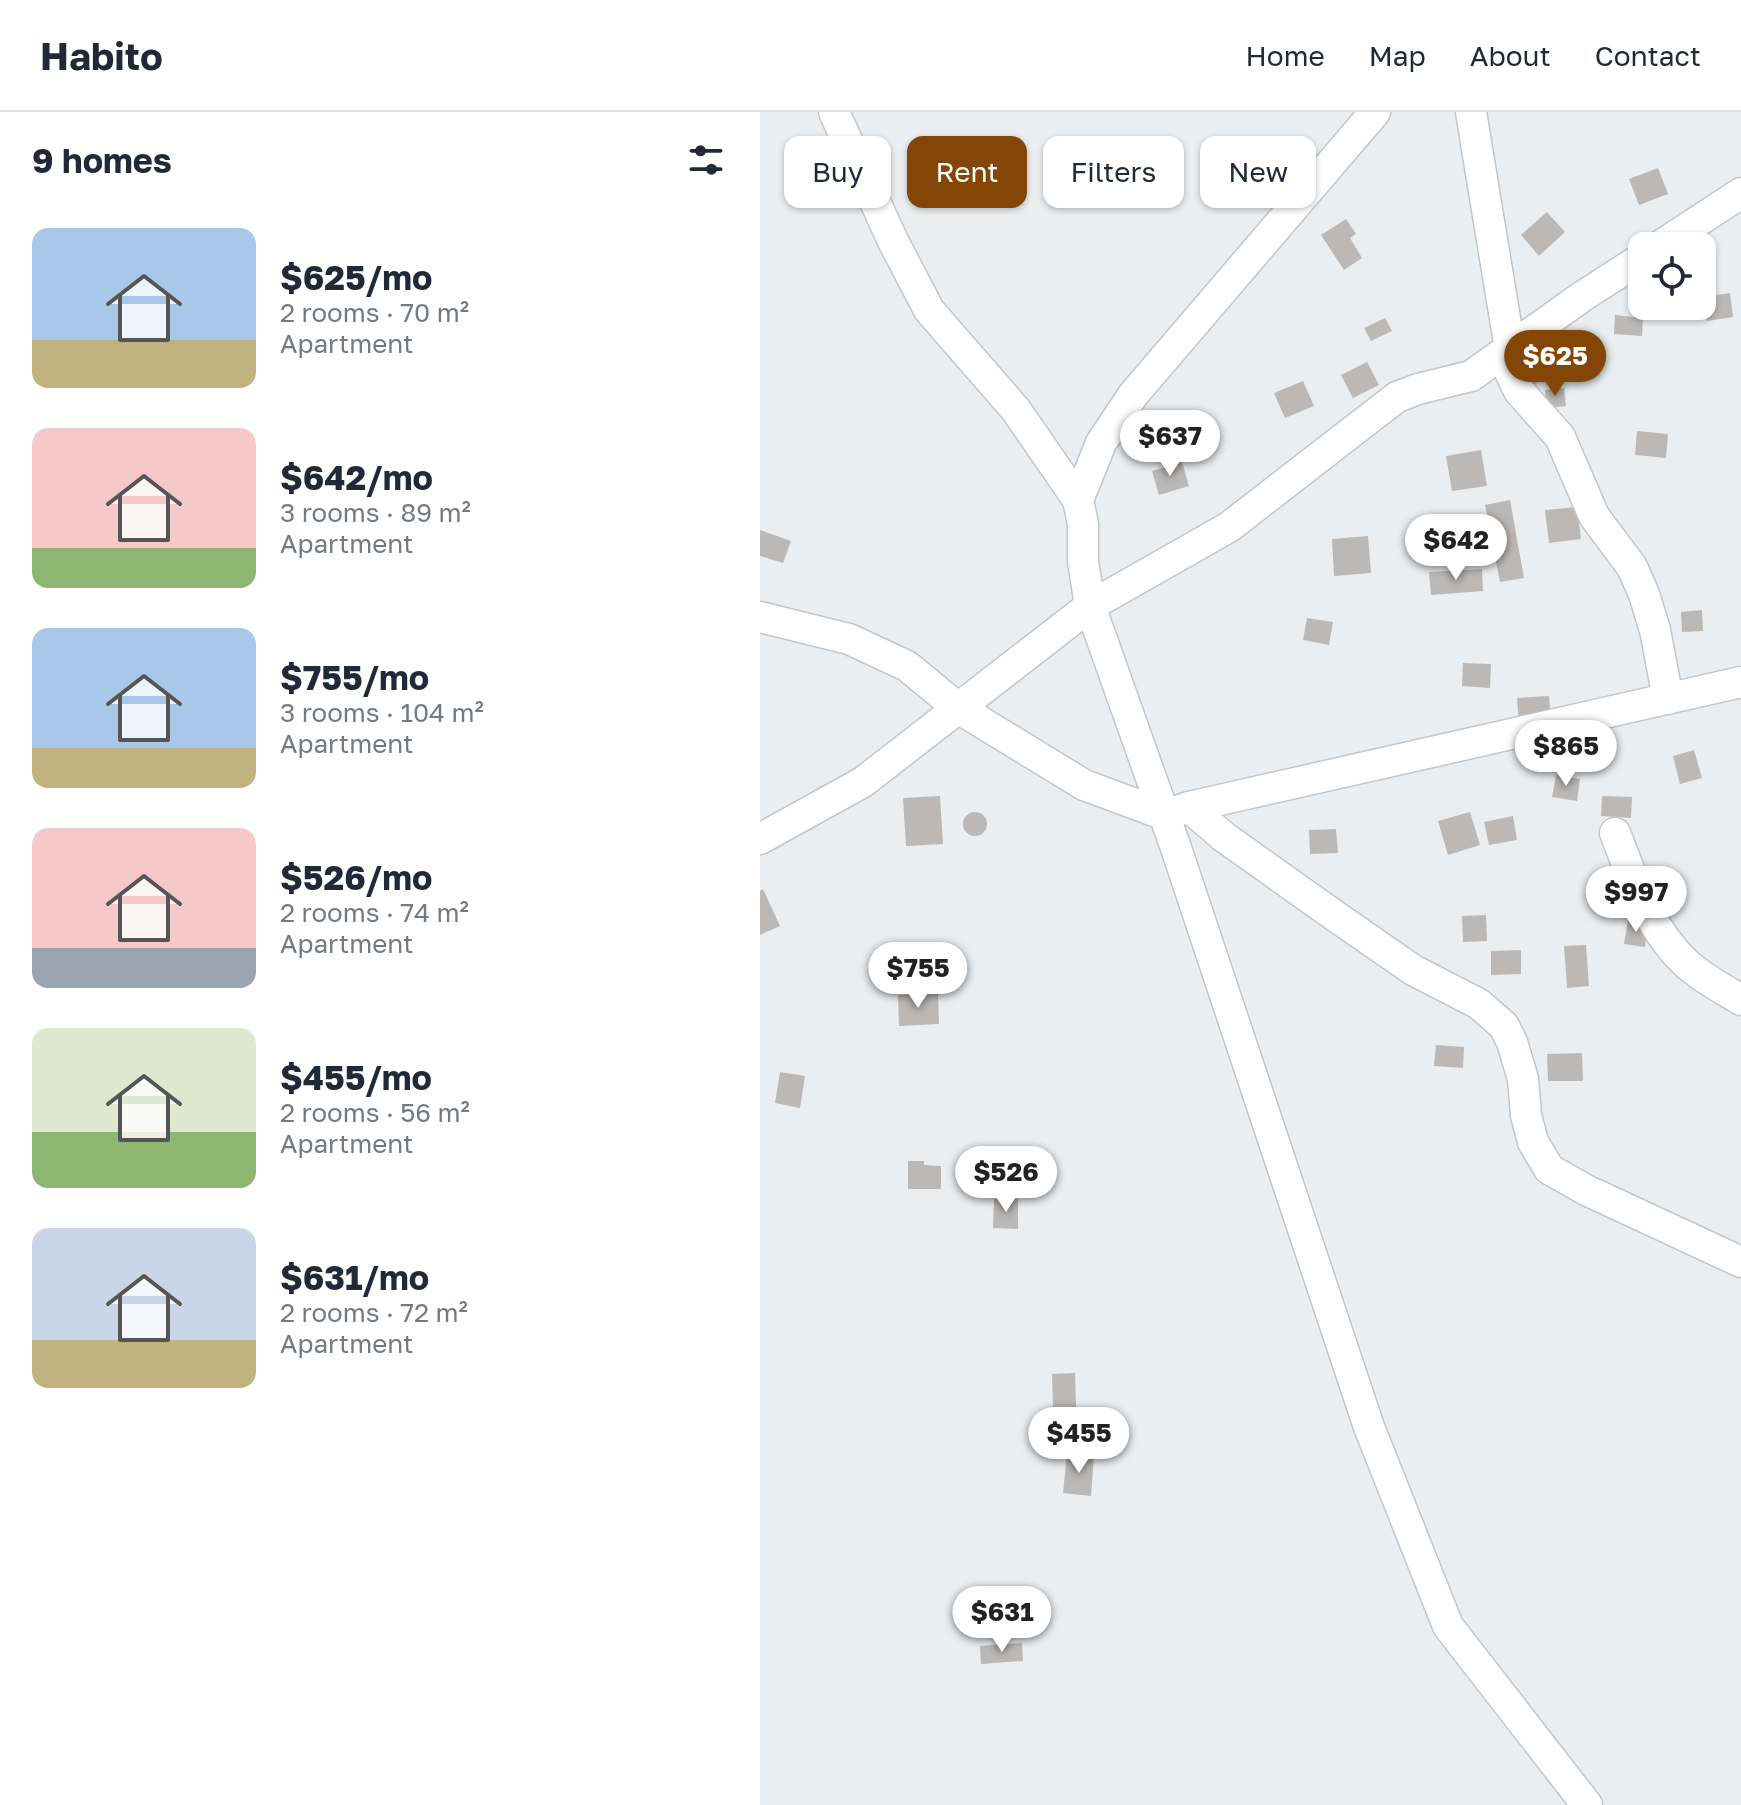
<!DOCTYPE html>
<meta charset="utf-8">
<style>
:root{--surface:#fff;--page:#f2f2f3;--text:#1f2937;--muted:#747a83;--line:#e0e1e3;--accent:#834605}
body{margin:0;font-family:"Golos Text",sans-serif;background:var(--page);color:var(--text);height:100vh;display:flex;flex-direction:column;font-size:30px;white-space:nowrap}
*{box-sizing:border-box;margin:0}
p{font-size:26px;color:var(--muted)}
.icon{flex:none;width:44px;height:44px;fill:none;stroke:currentColor;stroke-width:2;stroke-linecap:round;stroke-linejoin:round}
.map{position:relative;flex:1;overflow:hidden}
.sheet{display:flex;flex-direction:column;background:var(--surface);width:760px}
.sheet>*{flex:none}
.guide{position:absolute;left:24px;top:24px;width:760px;height:72px;display:flex;gap:16px}
.tools{position:absolute;left:868px;top:120px;display:grid;gap:16px}
.tools a{display:grid;place-items:center;width:88px;height:88px;border-radius:16px;background:var(--surface);box-shadow:0 2px 6px #0004;font-size:40px}
.price{position:absolute;translate:-50% -68px;padding:0 18px;border-radius:28px;background:#fff;color:#222;font-size:26px;line-height:52px;filter:drop-shadow(0 2px 4px #0008)}
.price::after{content:'';position:absolute;left:50%;top:48px;width:24px;height:18px;margin-left:-12px;background:inherit;clip-path:polygon(0 0,100% 0,50% 100%)}
.price.selected{background:var(--accent);color:#fff}
ul{padding:0;list-style:none}
li{display:flex;align-items:center;gap:24px;height:200px;padding:0 32px}
li span{display:grid;place-items:center;flex:none;width:224px;height:160px;border-radius:16px;color:#555}
li>.icon{margin-inline-start:auto}
span .icon{width:96px;height:96px;fill:#fffc;stroke-width:1}
li b{font-size:34px}
h2{display:flex;justify-content:space-between;align-items:center;height:96px;padding:0 32px;font-size:34px}
.chip{padding:0 28px;border-radius:16px;background:var(--surface);box-shadow:0 2px 6px #0004;font-size:28px;line-height:72px}
.chip.selected{background:var(--accent);color:#fff}
header{display:flex;align-items:center;gap:48px;box-sizing:border-box;height:112px;padding:0 40px;background:var(--surface);border-bottom:2px solid var(--line)}
header strong{font-size:38px}
nav{display:flex;gap:44px;margin-inline-start:auto;font-size:28px}
main{display:flex;flex:1;min-height:0}
.map>svg:first-child{display:block}
.building{fill:#bcb8b5}
.lines{fill:none;stroke-linecap:round;stroke-linejoin:round}
.street-casing{stroke:#c2c6c9;stroke-width:33}
.street{stroke:#fff;stroke-width:30}
</style>
<header>
<strong>Habito</strong>
<nav><a>Home</a><a>Map</a><a>About</a><a>Contact</a></nav>
</header>
<main>
<section class="sheet">
<h2>9 homes<svg class="icon" aria-label="filters" viewBox="0 0 24 24"><path d="M4 7h16M4 17h16"/><circle cx="9" cy="7" r="2"/><circle cx="15" cy="17" r="2"/></svg></h2>
<ul>
<li><span style="background:linear-gradient(#a9c7e8 70%,#c2b280 0)"><svg class="icon" aria-label="home" viewBox="0 0 24 24"><path d="M3 11l9-7 9 7M6 9v11h12V9"/></svg></span><div><b>$625/mo</b><p>2 rooms · 70 m²</p><p>Apartment</p></div></li>
<li><span style="background:linear-gradient(#f6c9c9 75%,#8fb573 0)"><svg class="icon" aria-label="home" viewBox="0 0 24 24"><path d="M3 11l9-7 9 7M6 9v11h12V9"/></svg></span><div><b>$642/mo</b><p>3 rooms · 89 m²</p><p>Apartment</p></div></li>
<li><span style="background:linear-gradient(#a9c7e8 75%,#c2b280 0)"><svg class="icon" aria-label="home" viewBox="0 0 24 24"><path d="M3 11l9-7 9 7M6 9v11h12V9"/></svg></span><div><b>$755/mo</b><p>3 rooms · 104 m²</p><p>Apartment</p></div></li>
<li><span style="background:linear-gradient(#f6c9c9 75%,#9aa5b1 0)"><svg class="icon" aria-label="home" viewBox="0 0 24 24"><path d="M3 11l9-7 9 7M6 9v11h12V9"/></svg></span><div><b>$526/mo</b><p>2 rooms · 74 m²</p><p>Apartment</p></div></li>
<li><span style="background:linear-gradient(#dfe7d0 65%,#8fb573 0)"><svg class="icon" aria-label="home" viewBox="0 0 24 24"><path d="M3 11l9-7 9 7M6 9v11h12V9"/></svg></span><div><b>$455/mo</b><p>2 rooms · 56 m²</p><p>Apartment</p></div></li>
<li><span style="background:linear-gradient(#c9d6e8 70%,#c2b280 0)"><svg class="icon" aria-label="home" viewBox="0 0 24 24"><path d="M3 11l9-7 9 7M6 9v11h12V9"/></svg></span><div><b>$631/mo</b><p>2 rooms · 72 m²</p><p>Apartment</p></div></li>
</ul>
</section>
<div class="map">
<svg width="981" height="1693" viewBox="0 0 981 1693">
<rect width="100%" height="100%" fill="#eaeef1"/>
<!-- building -->
<path class="building" d="M898,56L908,82L879,93L869,67Z
M787,100L805,120L779,144L761,123Z
M586,107L596,122L590,126L602,146L584,158L561,123Z
M970,181L973,205L947,209L944,185Z
M855,203L883,206L882,224L854,222Z
M625,206L632,219L611,229L604,216Z
M784,245L794,260L767,277L757,262Z
M607,250L619,273L593,286L581,263Z
M543,269L554,294L525,306L514,281Z
M804,276L806,294L786,296L785,278Z
M877,319L908,322L906,346L875,343Z
M721,338L727,374L692,379L686,344Z
M422,350L429,374L399,383L392,359Z
M750,388L764,466L740,470L725,393Z
M817,395L821,427L789,431L785,398Z
M717,406L720,430L696,432L694,408Z
M0,418L31,429L23,451L0,444Z
M608,424L611,461L574,464L572,427Z
M722,457L723,479L671,483L669,460Z
M942,498L943,519L922,520L921,500Z
M547,506L573,510L569,533L543,528Z
M703,551L731,552L730,576L702,574Z
M789,584L791,610L759,613L757,586Z
M934,638L942,666L920,672L913,644Z
M796,663L820,667L817,689L792,685Z
M180,684L183,732L146,734L143,686Z
M842,684L872,685L871,706L841,704Z
M203 712a12 12 0 1 1 24 0a12 12 0 1 1-24 0Z
M710,700L720,733L688,743L678,709Z
M753,704L757,728L729,733L724,710Z
M576,717L578,741L550,742L549,718Z
M3,777L20,814L0,823V779Z
M726,803L727,829L703,830L702,804Z
M868,808L888,811L885,835L864,832Z
M826,833L829,874L807,876L804,834Z
M761,838V862L731,863V839Z
M178,882L179,912L139,914L138,883Z
M676,933L704,935L703,956L674,954Z
M822,941L823,969H788L787,942Z
M20,960L45,964L40,996L15,991Z
M148,1049H164V1053L181,1054V1077H148Z
M234,1087H258V1117L233,1116Z
M315,1261L316,1295H293L292,1262Z
M307,1342L334,1344L331,1384L303,1381Z
M262,1531L263,1549L221,1552L220,1534Z"/>
<g class="lines">
<!-- street casing -->
<g class="street-casing">
<path id="street" d="M74,0L133,129L169,198L256,298L318,388
M615,0L373,283L341,331L318,388L323,412V449L330,494L416,736L609,1315L688,1514L827,1693
M711,0L750,237V260L759,279L800,325L834,404L872,455L884,482L895,518L908,587
M900,134L981,81
M0,505L89,527L147,554L198,596L324,673L405,703L429,695L981,570
M429,695L464,725L568,799L653,858L719,892L744,914L752,930L763,967L766,1003L773,1030L789,1057L826,1078L981,1150
M855,721C873,767 890,819 928,853C944,867 963,877 981,888
M0,727L103,670L330,494L469,415L637,285L658,277L711,264L820,186L882,146"/>
</g>
<!-- street -->
<use href="#street" class="street"/>
</g>
</svg>
<div class="tools">
<a><svg class="icon" aria-label="locate" viewBox="0 0 24 24"><circle cx="12" cy="12" r="6"/><path d="M12 2v4M12 18v4M2 12h4M18 12h4"/></svg></a>
</div>
<b class="price selected" style="left:795px;top:286px">$625</b>
<b class="price" style="left:410px;top:366px">$637</b>
<b class="price" style="left:696px;top:470px">$642</b>
<b class="price" style="left:806px;top:676px">$865</b>
<b class="price" style="left:876px;top:822px">$997</b>
<b class="price" style="left:158px;top:898px">$755</b>
<b class="price" style="left:246px;top:1102px">$526</b>
<b class="price" style="left:319px;top:1363px">$455</b>
<b class="price" style="left:242px;top:1542px">$631</b>
<div class="guide">
<a class="chip">Buy</a>
<a class="chip selected">Rent</a>
<a class="chip">Filters</a>
<a class="chip">New</a>
</div>
</div>
</main>
